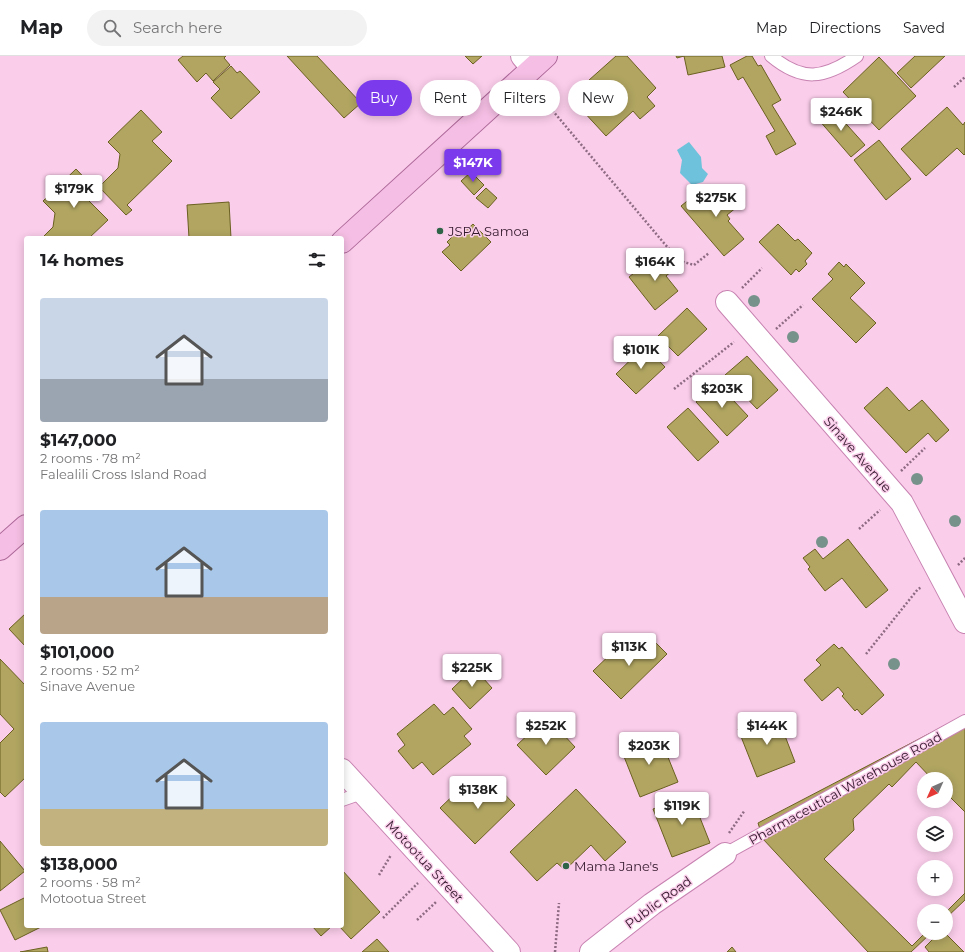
<!DOCTYPE html>
<meta charset="utf-8">
<style>
:root{--surface:#fff;--page:#f2f2f2;--text:#202124;--muted:#757577;--line:#e0e0e0;--accent:#7c3aed}
body{margin:0;font-family:Montserrat,sans-serif;background:var(--page);color:var(--text);height:100vh;display:flex;flex-direction:column;font-size:15px;white-space:nowrap}
*{box-sizing:border-box;margin:0}
p{font-size:13px;color:var(--muted)}
.icon{flex:none;width:22px;height:22px;fill:none;stroke:currentColor;stroke-width:2;stroke-linecap:round;stroke-linejoin:round}
.map{position:relative;flex:1;overflow:hidden}
.sheet{position:absolute;left:24px;top:180px;width:320px;height:692px;display:flex;flex-direction:column;background:var(--surface);border-radius:4px;box-shadow:0 2px 10px #0003}
.sheet>*{flex:none}
.banner{position:absolute;left:356px;top:24px;width:380px;height:36px;display:flex;gap:8px}
.needle{width:26px;rotate:225deg}
.fabs{position:absolute;left:917px;top:716px;display:grid;gap:8px}
.fabs a{display:grid;place-items:center;width:36px;height:36px;border-radius:50%;background:var(--surface);box-shadow:0 2px 10px #0003;font-size:20px}
.price{position:absolute;translate:-50% -34px;padding:0 9px;border-radius:4px;background:#fff;color:#222;font-size:13px;line-height:26px;filter:drop-shadow(0 1px 2px #0008)}
.price::after{content:'';position:absolute;left:50%;top:24px;width:12px;height:9px;margin-left:-6px;background:inherit;clip-path:polygon(0 0,100% 0,50% 100%)}
.price.on{background:var(--accent);color:#fff}
ul{padding:0;list-style:none}
li{display:grid;align-content:center;gap:8px;height:212px;padding:0 16px}
li span{display:grid;place-items:center;height:124px;border-radius:4px;color:#555}
li>.icon{margin-inline-start:auto}
span .icon{width:72px;height:72px;fill:#fffc;stroke-width:1}
li b{font-size:17px}
h2{display:flex;justify-content:space-between;align-items:center;height:48px;padding:0 16px;font-size:17px}
.chip{padding:0 14px;border-radius:18px;background:var(--surface);box-shadow:0 2px 10px #0003;font-size:14px;line-height:36px}
.chip.on{background:var(--accent);color:#fff}
header{display:flex;align-items:center;gap:24px;box-sizing:border-box;height:56px;padding:0 20px;background:var(--surface);border-bottom:1px solid var(--line)}
header strong{font-size:19px}
nav{display:flex;gap:22px;margin-inline-start:auto;font-size:14px}
.search{width:280px;height:36px;background:var(--page);display:flex;align-items:center;gap:10px;box-sizing:border-box;padding:0 14px;border-radius:22px;color:var(--muted);font-size:15px}
.map>svg:first-child{display:block}
.water{fill:#6ec2db}
.building{fill:#b1a561;stroke:#6b6021;fill-rule:evenodd}
.lines{fill:none;stroke-linecap:round;stroke-linejoin:round}
.lane-casing{stroke:#c782b1;stroke-width:14}
.street-casing{stroke:#c782b1;stroke-width:24}
.secondary-casing{stroke:#c782b1;stroke-width:24}
.primary-casing{stroke:#ac6798;stroke-width:24}
.path{stroke:#8e6b83;stroke-width:2.5;stroke-dasharray:2 2;stroke-linecap:butt}
.lane{stroke:#fff;stroke-width:12}
.street{stroke:#fff;stroke-width:22}
.secondary{stroke:#fff;stroke-width:22}
.primary{stroke:#f5bee4;stroke-width:22}
.tree{fill:#77928b}
.poi-dot{fill:#2f6449;stroke:#facdea;stroke-width:1.5}
.labels{text-anchor:middle;dominant-baseline:central;stroke-width:3;stroke-linejoin:round;paint-order:stroke}
.poi-label{font-size:13px;fill:#32182b;stroke:#facdea;text-anchor:start}
.street-label{font-size:13px;fill:#32182b;stroke:#facdea}
</style>
<header>
<strong>Map</strong>
<div class="search"><svg class="icon" aria-label="search" viewBox="0 0 24 24"><circle cx="10" cy="10" r="6"/><path d="M15 15l6 6"/></svg>Search here</div>
<nav><a>Map</a><a>Directions</a><a>Saved</a></nav>
</header>
<div class="map">
<svg width="965" height="896" viewBox="0 0 965 896">
<rect width="100%" height="100%" fill="#facdea"/>
<!-- water -->
<path class="water" d="M689,86L701,101L702,112L708,118L703,126L692,129L680,117L682,104L677,94Z"/>
<!-- building -->
<path class="building" d="M183,0H226L224,2L230,9L213,25L206,17L197,26L178,4Z
M287,0H317L361,47L344,62Z
M465,0H482L473,8Z
M616,0H627L656,32L647,41L655,50L640,63L633,55L606,80L570,41Z
M676,0H722L725,11L688,19L684,0L677,2Z
M747,0H752L758,10L761,9L781,44L772,49L796,88L776,99L766,80L775,75L743,21L738,24L730,9Z
M915,0H945L911,32L897,17Z
M879,1L916,40L879,74L843,36Z
M231,10L237,17L240,15L260,36L231,63L211,42L220,33L213,26Z
M831,51L865,89L851,101L818,63Z
M947,51L963,69L965,66V98L964,99L957,92L926,120L901,93Z
M141,54L162,76L152,85L172,105L127,149L132,154L126,159L99,131L118,112L120,98L108,86Z
M879,84L911,123L886,144L854,104Z
M76,113L97,135L88,144L108,164L89,182H42L53,171L55,157L43,145Z
M471,116L484,129L474,139L461,125Z
M715,130L723,139L729,133L742,147L727,159L730,163L728,165L744,183L724,200L681,150L697,137L701,142Z
M486,132L497,142L488,152L476,142Z
M229,146L231,182H189L187,149Z
M473,168L491,186L461,215L442,196L450,189L447,186L458,175L461,179Z
M778,168L795,185L798,183L812,197L805,205L807,208L799,216L796,213L791,219L759,186Z
M658,198L672,215L666,220L678,235L655,254L629,221Z
M839,206L844,211L846,208L865,227L850,242L876,267L856,287L812,243L833,223L828,218Z
M687,252L707,273L678,300L658,280Z
M645,290L665,311L636,338L616,318Z
M747,300L778,334L757,353L725,319Z
M717,327L748,360L727,380L696,346Z
M887,331L909,355L922,344L949,374L936,386L928,377L906,397L864,352Z
M688,352L719,386L698,405L667,371Z
M848,483L888,534L866,552L842,522L825,535L808,513L810,511L803,502L815,493L823,503Z
M26,557V591L9,573Z
M651,582L667,598L621,643L593,615L617,592L626,602L639,589L641,592Z
M834,588L839,593L842,591L884,639L862,659L857,653L855,655L842,640L844,638L838,631L822,645L804,624L821,609L816,604Z
M0,603L26,630V721L5,741L0,736V687L14,673L0,658Z
M474,612L492,632L470,653L452,633Z
M434,648L444,659L453,651L472,673L464,680L471,688L433,719L422,706L413,713L398,695L405,689L397,678Z
M777,659L795,706L757,721L738,673Z
M965,659V844L946,862V855H924V877H931L911,896H868L763,783L758,767ZM924,723H946V745H924ZM924,767H946V789H924ZM924,811H946V833H924Z
M547,661L575,691L546,719L517,689Z
M659,679L678,726L640,741L621,693Z
M916,706L932,723H924V745H946V737L965,756V837L946,856L924,855L925,877L912,890L824,803L854,774L853,763L889,728L892,731ZM924,767H946V789H924ZM924,811H946V833H924Z
M490,723L515,749L475,788L440,752L463,730L473,740Z
M576,733L626,786L605,805L591,789L565,814L557,807L537,825L510,796Z
M691,739L710,787L672,801L653,753Z
M0,785L25,815L0,835Z
M342,814L380,856L351,883L339,870H342Z
M26,841V870H43L15,884L0,854Z
M312,870H332L321,880Z
M939,877H945L964,896H929L925,891Z
M377,883L389,896H362Z
M47,891L48,896H20Z
M732,891L736,896H727Z"/>
<g class="lines">
<!-- lane casing -->
<g class="lane-casing">
<path id="lane" d="M771,0C802,26 824,23 857,0
M342,744L362,737
M725,798L965,665"/>
</g>
<!-- street casing -->
<g class="street-casing">
<path id="street" d="M522,0L532,12
M727,246L902,447L965,566
M591,896L652,848L725,798"/>
</g>
<!-- secondary casing -->
<g class="secondary-casing">
<path id="secondary" d="M342,714L509,896"/>
</g>
<!-- primary casing -->
<g class="primary-casing">
<path id="primary" d="M342,186L546,0
M0,493L26,470"/>
</g>
<!-- path -->
<path class="path" d="M954,31L965,21
M537,36L663,186L680,205L694,209L709,197
M742,232L762,212
M776,273L803,249
M674,333L734,286
M901,415L925,392
M859,473L880,454
M958,509L965,502
M866,598L918,533L922,531
M729,777L745,754
M379,819L391,799
M383,862L418,827
M417,864L436,846
M555,896L559,847"/>
<!-- lane -->
<use href="#lane" class="lane"/>
<!-- street -->
<use href="#street" class="street"/>
<!-- secondary -->
<use href="#secondary" class="secondary"/>
<!-- primary -->
<use href="#primary" class="primary"/>
</g>
<!-- trees -->
<g class="tree">
<circle cx="754" cy="245" r="6"/>
<circle cx="793" cy="281" r="6"/>
<circle cx="917" cy="423" r="6"/>
<circle cx="955" cy="465" r="6"/>
<circle cx="822" cy="486" r="6"/>
<circle cx="894" cy="608" r="6"/>
</g>
<!-- markers -->
<g class="poi-dot">
<circle cx="440" cy="175" r="4"/>
<circle cx="566" cy="810" r="4"/>
</g>
<g class="labels">
<!-- poi labels -->
<g class="poi-label">
<text x="448" y="175">JSPA Samoa</text>
<text x="574" y="810">Mama Jane's</text>
</g>
<!-- street labels -->
<g class="street-label">
<text transform="translate(858 398) rotate(49)">Sinave Avenue</text>
<text transform="translate(845 732) rotate(-29)">Pharmaceutical Warehouse Road</text>
<text transform="translate(425 805) rotate(47)">Motootua Street</text>
<text transform="translate(658 846) rotate(-36)">Public Road</text>
</g>
</g>
</svg>
<div class="fabs">
<a><svg class="needle" viewBox="-14 -14 28 28"><path d="M0-13l5 13h-10z" fill="#e53935"/><path d="M0 13l5-13h-10z" fill="#757577"/></svg></a>
<a><svg class="icon" aria-label="layers" viewBox="0 0 24 24"><path d="M12 4l9 5-9 5-9-5zM3 14l9 5 9-5"/></svg></a>
<a>+</a>
<a>−</a>
</div>
<b class="price" style="left:841px;top:76px">$246K</b>
<b class="price on" style="left:473px;top:127px">$147K</b>
<b class="price" style="left:74px;top:153px">$179K</b>
<b class="price" style="left:716px;top:162px">$275K</b>
<b class="price" style="left:655px;top:226px">$164K</b>
<b class="price" style="left:641px;top:314px">$101K</b>
<b class="price" style="left:722px;top:353px">$203K</b>
<b class="price" style="left:629px;top:611px">$113K</b>
<b class="price" style="left:472px;top:632px">$225K</b>
<b class="price" style="left:546px;top:690px">$252K</b>
<b class="price" style="left:767px;top:690px">$144K</b>
<b class="price" style="left:649px;top:710px">$203K</b>
<b class="price" style="left:478px;top:754px">$138K</b>
<b class="price" style="left:682px;top:770px">$119K</b>
<div class="banner">
<a class="chip on">Buy</a>
<a class="chip">Rent</a>
<a class="chip">Filters</a>
<a class="chip">New</a>
</div>
<section class="sheet">
<h2>14 homes<svg class="icon" aria-label="filters" viewBox="0 0 24 24"><path d="M4 7h16M4 17h16"/><circle cx="9" cy="7" r="2"/><circle cx="15" cy="17" r="2"/></svg></h2>
<ul>
<li><span style="background:linear-gradient(#c9d6e8 65%,#9aa5b1 0)"><svg class="icon" aria-label="home" viewBox="0 0 24 24"><path d="M3 11l9-7 9 7M6 9v11h12V9"/></svg></span><div><b>$147,000</b><p>2 rooms · 78 m²</p><p>Falealili Cross Island Road</p></div></li>
<li><span style="background:linear-gradient(#a9c7e8 70%,#b9a48a 0)"><svg class="icon" aria-label="home" viewBox="0 0 24 24"><path d="M3 11l9-7 9 7M6 9v11h12V9"/></svg></span><div><b>$101,000</b><p>2 rooms · 52 m²</p><p>Sinave Avenue</p></div></li>
<li><span style="background:linear-gradient(#a9c7e8 70%,#c2b280 0)"><svg class="icon" aria-label="home" viewBox="0 0 24 24"><path d="M3 11l9-7 9 7M6 9v11h12V9"/></svg></span><div><b>$138,000</b><p>2 rooms · 58 m²</p><p>Motootua Street</p></div></li>
</ul>
</section>
</div>
